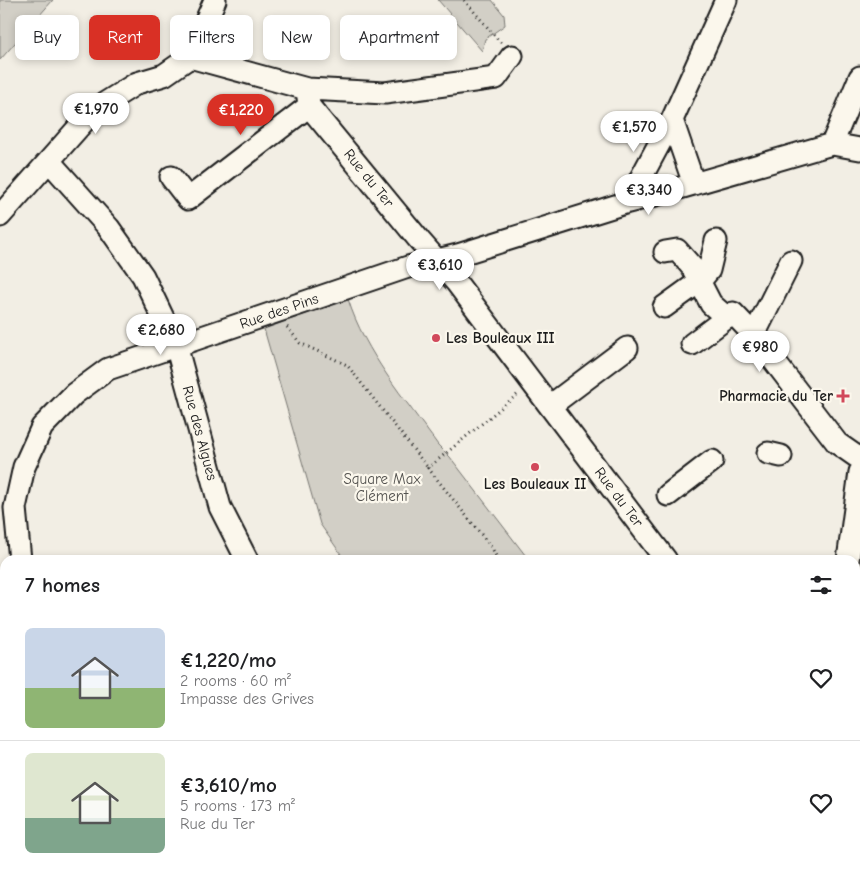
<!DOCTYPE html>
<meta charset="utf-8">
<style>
:root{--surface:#fff;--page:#f6f6f6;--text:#202124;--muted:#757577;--line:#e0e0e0;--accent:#d93025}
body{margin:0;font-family:"Comic Neue",sans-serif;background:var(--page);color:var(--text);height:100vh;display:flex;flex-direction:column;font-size:19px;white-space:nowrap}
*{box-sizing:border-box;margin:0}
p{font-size:16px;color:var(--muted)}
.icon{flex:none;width:28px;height:28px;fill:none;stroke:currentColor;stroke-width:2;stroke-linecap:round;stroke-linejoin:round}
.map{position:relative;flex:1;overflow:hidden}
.panel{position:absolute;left:0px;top:555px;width:860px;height:320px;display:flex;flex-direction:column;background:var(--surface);border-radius:15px 15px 0 0;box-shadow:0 2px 8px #0003}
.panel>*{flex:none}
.guide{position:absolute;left:15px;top:15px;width:500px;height:45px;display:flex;gap:10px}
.price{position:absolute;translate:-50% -42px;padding:0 11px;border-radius:18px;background:#fff;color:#222;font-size:16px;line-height:32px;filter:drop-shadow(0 1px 2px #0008)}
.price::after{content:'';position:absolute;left:50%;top:30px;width:15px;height:11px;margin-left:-8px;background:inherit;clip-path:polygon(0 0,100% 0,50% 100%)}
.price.current{background:var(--accent);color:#fff}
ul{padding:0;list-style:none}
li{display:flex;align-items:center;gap:15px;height:125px;padding:0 25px}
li+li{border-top:1px solid var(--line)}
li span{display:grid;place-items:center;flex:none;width:140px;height:100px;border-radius:8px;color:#555}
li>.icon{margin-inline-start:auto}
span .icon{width:60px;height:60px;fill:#fffc;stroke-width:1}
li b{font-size:21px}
h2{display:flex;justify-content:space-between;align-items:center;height:60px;padding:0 25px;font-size:21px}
.tag{padding:0 18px;border-radius:8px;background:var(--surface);box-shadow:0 2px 8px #0003;font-size:18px;line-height:45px}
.tag.current{background:var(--accent);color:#fff}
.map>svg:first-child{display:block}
.green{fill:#d2cfc6;stroke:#777671}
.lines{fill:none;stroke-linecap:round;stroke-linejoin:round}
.minor-casing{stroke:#1c1c1c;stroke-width:25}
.path{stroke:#1c1c1c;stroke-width:3;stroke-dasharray:1 4;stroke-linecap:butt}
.minor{stroke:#fbf7ec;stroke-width:21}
.poi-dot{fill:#d1495b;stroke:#fbf7ec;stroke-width:2}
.labels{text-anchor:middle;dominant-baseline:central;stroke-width:4.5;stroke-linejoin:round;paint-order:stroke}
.street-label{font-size:15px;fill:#1c1c1c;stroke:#fbf7ec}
.poi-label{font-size:15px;font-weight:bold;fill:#1c1c1c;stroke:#fbf7ec;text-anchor:start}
.park-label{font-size:15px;fill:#53524f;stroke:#fbf7ec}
</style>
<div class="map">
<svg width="860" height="875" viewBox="0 0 860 875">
<rect width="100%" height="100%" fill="#f2eee4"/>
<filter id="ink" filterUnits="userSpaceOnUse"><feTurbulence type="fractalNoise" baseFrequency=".02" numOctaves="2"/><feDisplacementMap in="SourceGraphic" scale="10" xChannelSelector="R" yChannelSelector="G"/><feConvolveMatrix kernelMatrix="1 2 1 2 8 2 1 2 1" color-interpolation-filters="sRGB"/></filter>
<g filter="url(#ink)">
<!-- green -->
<path class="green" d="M0,0H53L0,60Z
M438,0H492L504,15L505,25L485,39L482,51Z
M348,299C365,353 405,399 438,445L450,457L529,560H345L320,524L264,329Z
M541,870H715L719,875H539Z"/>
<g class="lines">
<!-- minor casing -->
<g class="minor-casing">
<path id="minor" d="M190,57L307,89L309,106L420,241L456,282L666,560
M190,57L215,0
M307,89L385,93L496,78L512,56
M672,120L694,184
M832,144L860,77
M49,161L109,228L143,276L176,345L220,507L247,560
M171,177L188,199L309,106
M628,202L672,120L726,0
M0,216L94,110L137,83L164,75L190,57
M665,252L677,250L692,267L711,304L727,318
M791,261L754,335L837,443L860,459
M664,307L700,281L709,270L716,241
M692,344L733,313L754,335
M550,406L627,348
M768,453L781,456
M668,495L712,461
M20,560L15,508L24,467L42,427L74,394L108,369L408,267L458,255L628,202L652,196L832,144L860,149
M848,560L860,472
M0,583L5,582
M855,839L860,853
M222,870L226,875
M461,870L465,875
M852,870L860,871
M741,875L748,870"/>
</g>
<!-- path -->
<path class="path" d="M464,0L501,43
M287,327L300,343L347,365L428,468
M498,560L492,548L428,468L518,394
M565,875L568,870"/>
<!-- minor -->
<use href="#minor" class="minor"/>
</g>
</g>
<!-- markers -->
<g class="poi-dot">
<circle cx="436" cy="338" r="5"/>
<path d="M840.5 388.5h5v5h5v5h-5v5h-5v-5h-5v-5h5z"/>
<circle cx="535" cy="467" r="5"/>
</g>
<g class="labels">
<!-- street labels -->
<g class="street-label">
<text transform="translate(369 178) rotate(51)">Rue du Ter</text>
<text transform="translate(279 311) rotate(-19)">Rue des Pins</text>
<text transform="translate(200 433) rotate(75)">Rue des Algues</text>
<text transform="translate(619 497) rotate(53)">Rue du Ter</text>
</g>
<!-- poi labels -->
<g class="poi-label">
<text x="446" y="338">Les Bouleaux III</text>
<text x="833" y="396" text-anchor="end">Pharmacie du Ter</text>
<text x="535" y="484" text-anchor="middle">Les Bouleaux II</text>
</g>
<!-- park labels -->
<g class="park-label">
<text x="382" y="479">Square Max<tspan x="382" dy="17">Clément</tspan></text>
</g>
</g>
</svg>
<b class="price" style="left:96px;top:135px">€1,970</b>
<b class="price current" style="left:241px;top:136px">€1,220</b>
<b class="price" style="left:634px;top:153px">€1,570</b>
<b class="price" style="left:649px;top:216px">€3,340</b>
<b class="price" style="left:440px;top:291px">€3,610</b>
<b class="price" style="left:161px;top:356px">€2,680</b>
<b class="price" style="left:760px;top:373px">€980</b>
<div class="guide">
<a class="tag">Buy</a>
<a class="tag current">Rent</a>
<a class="tag">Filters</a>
<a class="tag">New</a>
<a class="tag">Apartment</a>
</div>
<section class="panel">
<h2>7 homes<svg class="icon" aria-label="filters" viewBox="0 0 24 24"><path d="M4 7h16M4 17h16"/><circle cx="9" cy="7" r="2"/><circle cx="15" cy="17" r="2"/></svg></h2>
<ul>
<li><span style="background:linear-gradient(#c9d6e8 60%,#8fb573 0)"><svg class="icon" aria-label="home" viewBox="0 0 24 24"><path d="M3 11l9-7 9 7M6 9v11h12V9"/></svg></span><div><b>€1,220/mo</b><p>2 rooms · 60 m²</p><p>Impasse des Grives</p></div><svg class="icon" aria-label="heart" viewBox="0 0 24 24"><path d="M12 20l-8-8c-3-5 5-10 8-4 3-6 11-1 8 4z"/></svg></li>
<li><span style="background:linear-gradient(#dfe7d0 65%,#7fa58c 0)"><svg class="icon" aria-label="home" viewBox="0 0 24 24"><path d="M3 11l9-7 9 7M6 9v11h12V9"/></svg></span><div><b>€3,610/mo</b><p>5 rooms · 173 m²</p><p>Rue du Ter</p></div><svg class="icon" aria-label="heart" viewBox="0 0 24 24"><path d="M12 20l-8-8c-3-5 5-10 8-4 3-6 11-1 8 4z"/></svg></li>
</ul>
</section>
</div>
